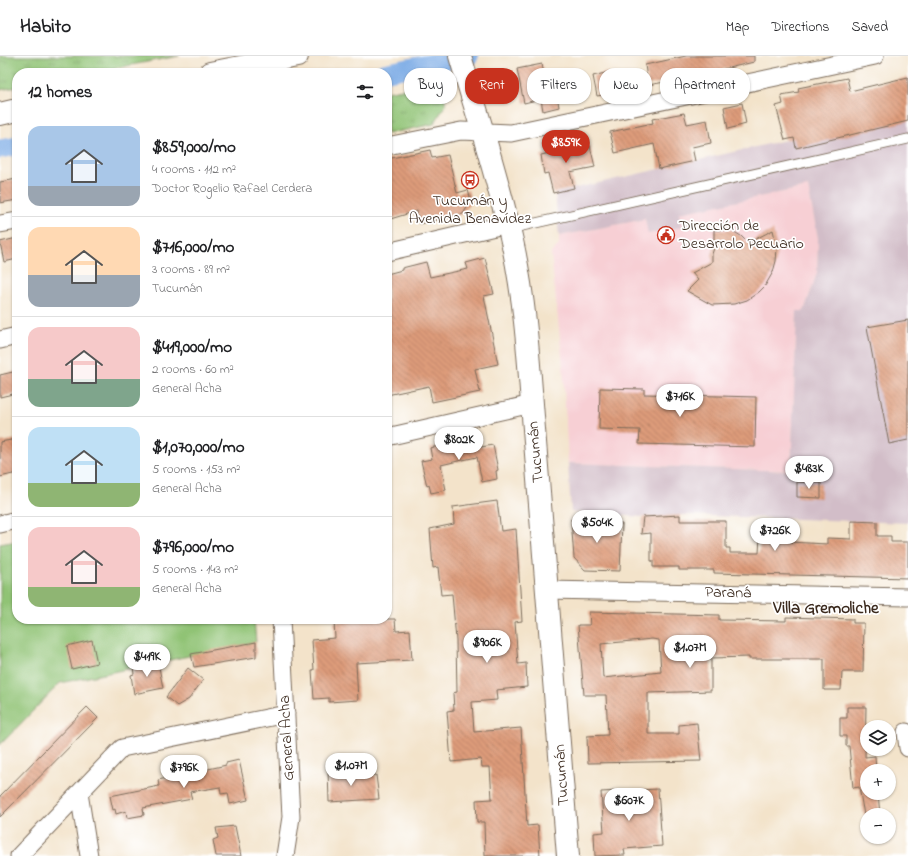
<!DOCTYPE html>
<meta charset="utf-8">
<style>
:root{--surface:#fff;--page:#f2f2f2;--text:#202124;--muted:#757577;--line:#e0e0e0;--accent:#c8321e}
body{margin:0;font-family:"Indie Flower",sans-serif;background:var(--page);color:var(--text);height:100vh;display:flex;flex-direction:column;font-size:15px;white-space:nowrap}
*{box-sizing:border-box;margin:0}
p{font-size:13px;color:var(--muted)}
.icon{flex:none;width:22px;height:22px;fill:none;stroke:currentColor;stroke-width:2;stroke-linecap:round;stroke-linejoin:round}
.map{position:relative;flex:1;overflow:hidden}
.side{position:absolute;left:12px;top:12px;width:380px;height:556px;display:flex;flex-direction:column;background:var(--surface);border-radius:16px;box-shadow:0 1px 3px #0004}
.side>*{flex:none}
.hud{position:absolute;left:404px;top:12px;width:380px;height:36px;display:flex;gap:8px}
.buttons{position:absolute;left:860px;top:664px;display:grid;gap:8px}
.buttons a{display:grid;place-items:center;width:36px;height:36px;border-radius:50%;background:var(--surface);box-shadow:0 1px 3px #0004;font-size:20px}
.price{position:absolute;translate:-50% -34px;padding:0 9px;border-radius:14px;background:#fff;color:#222;font-size:13px;line-height:26px;filter:drop-shadow(0 1px 2px #0008)}
.price::after{content:'';position:absolute;left:50%;top:24px;width:12px;height:9px;margin-left:-6px;background:inherit;clip-path:polygon(0 0,100% 0,50% 100%)}
.price.on{background:var(--accent);color:#fff}
ul{padding:0;list-style:none}
li{display:flex;align-items:center;gap:12px;height:100px;padding:0 16px}
li+li{border-top:1px solid var(--line)}
li span{display:grid;place-items:center;flex:none;width:112px;height:80px;border-radius:12px;color:#555}
li>.icon{margin-inline-start:auto}
span .icon{width:48px;height:48px;fill:#fffc;stroke-width:1}
li b{font-size:17px}
h2{display:flex;justify-content:space-between;align-items:center;height:48px;padding:0 16px;font-size:17px}
.tag{padding:0 14px;border-radius:16px;background:var(--surface);box-shadow:0 1px 3px #0004;font-size:14px;line-height:36px}
.tag.on{background:var(--accent);color:#fff}
header{display:flex;align-items:center;gap:24px;box-sizing:border-box;height:56px;padding:0 20px;background:var(--surface);border-bottom:1px solid var(--line)}
header strong{font-size:19px}
nav{display:flex;gap:22px;margin-inline-start:auto;font-size:14px}
.map>svg:first-child{display:block}
.built{fill:#f7cfd4}
.industrial{fill:#d2bdc8}
.park{fill:url(#park-tufts);stroke:#66764a}
.garden{fill:#90c375;stroke:#66764a}
.lines{fill:none;stroke-linecap:round;stroke-linejoin:round}
.canal{stroke:#7aaae5;stroke-width:19}
.building{fill:url(#building-back-hatch);fill-rule:evenodd}
.lane-casing{stroke:#7b6b5a;stroke-width:11}
.street-casing{stroke:#7b6b5a;stroke-width:19}
.secondary-casing{stroke:#7b6b5a;stroke-width:24}
.primary-casing{stroke:#7b6b5a;stroke-width:24}
.lane{stroke:#fff;stroke-width:9}
.street{stroke:#fff;stroke-width:17}
.secondary{stroke:#fff;stroke-width:22}
.primary{stroke:#fff;stroke-width:22}
.labels{text-anchor:middle;dominant-baseline:central;stroke-width:3.5;stroke-linejoin:round;paint-order:stroke}
.poi-label{font-size:16px;fill:#3b2a1e;stroke:#fff}
.street-label{font-size:16px;fill:#3b2a1e;stroke:#fff}
.neighbourhood-label{font-size:17px;font-weight:bold;fill:#3b2a1e;stroke:#fff}
</style>
<header>
<strong>Habito</strong>
<nav><a>Map</a><a>Directions</a><a>Saved</a></nav>
</header>
<div class="map">
<svg width="908" height="800" viewBox="0 0 908 800">
<defs>
<pattern id="park-tufts" width="24" height="20" patternUnits="userSpaceOnUse"><rect width="24" height="20" fill="#90c375"/><path d="M3 7l-1-3M5 7V3M7 7l1-3M15 17l-1-3M17 17v-4M19 17l1-3" fill="none" stroke="#779f5f"/></pattern>
<pattern id="building-back-hatch" width="6" height="6" patternUnits="userSpaceOnUse"><rect width="6" height="6" fill="#dd9b7a"/><path d="M-1 5l2 2M0 0l6 6M5-1l2 2" fill="none" stroke="#b47f63"/></pattern>
</defs>
<rect width="100%" height="100%" fill="#fff"/>
<filter id="ink" filterUnits="userSpaceOnUse"><feTurbulence type="fractalNoise" baseFrequency=".025" numOctaves="2"/><feDisplacementMap in="SourceGraphic" scale="8" xChannelSelector="R" yChannelSelector="G"/><feConvolveMatrix kernelMatrix="1 2 1 2 8 2 1 2 1" color-interpolation-filters="sRGB"/></filter>
<filter id="wash" filterUnits="userSpaceOnUse"><feTurbulence type="fractalNoise" baseFrequency=".012" numOctaves="4" result="noise"/><feDisplacementMap in="SourceGraphic" scale="16" xChannelSelector="R" yChannelSelector="G"/><feGaussianBlur stdDeviation="0.9" result="paint"/><feColorMatrix in="noise" values="0 0 0 0 0 0 0 0 0 0 0 0 0 0 0 0 0 1.4 0 .05"/><feComposite in="paint" operator="in"/></filter>
<g filter="url(#wash)">
<rect width="100%" height="100%" fill="#f3e3ca"/>
<!-- built -->
<path class="built" d="M808,131L818,182L817,217L804,255L797,256L791,415L568,407L563,311L551,197L559,189V180L645,163L649,178L678,157Z"/>
<!-- industrial -->
<path class="industrial" d="M908,56V467L685,459L643,461L571,456L568,407L791,415L797,255H804L817,217L818,182L808,131L679,157L681,171L648,178L645,163L559,180L555,137Z"/>
<!-- park -->
<path class="park" d="M0,0H179L89,17H17V31L0,34Z
M440,25L446,48L434,68L387,78V36Z"/>
<!-- garden -->
<path class="garden" d="M17,485V563H254L256,586L60,627L0,689V488Z"/>
<g class="lines">
<!-- canal -->
<path class="canal" d="M383,17L469,0
M0,93L17,90"/>
</g>
<g id="blocks">
<!-- building -->
<path class="building" d="M686,0H754V6L681,23V25L665,28V26L648,29L645,9Z
M542,8L546,29L555,28L559,51L543,55L541,43L524,47L517,13Z
M609,16L613,37L597,40L593,20Z
M908,21V65L796,92L794,82L785,84L776,50L783,48L781,39L799,36L798,32L847,22L850,35Z
M742,47L746,68L728,73L724,51Z
M684,57L687,68L707,64L711,87L692,91L695,105L659,113L654,88L615,97L610,76L653,67L652,63Z
M571,84L573,94L590,90L595,111L570,116L574,132L553,137L548,117L544,118L541,99L554,96L552,88Z
M430,94L432,102L448,99L457,137L468,134L471,145L463,158L420,168L417,155L387,164V103Z
M17,123V144L0,147V126Z
M714,174H731L741,180L748,187L773,174L777,192L776,205L773,216L765,230L759,236L747,244L734,248L712,249L687,235L698,224L692,217L712,206V198L714,192Z
M17,182V203L4,206L0,186Z
M485,202L494,238L484,240L498,308L475,313L480,336L432,346L429,330L387,339V218L402,214V212L426,206L430,221L468,213L466,207Z
M908,264V384L889,388L867,271Z
M17,315V337L0,341V319Z
M600,332L644,333V338L756,341L755,391L639,388L640,374L599,373Z
M479,381L481,391L493,389L498,414L496,415L497,423L482,426L477,401L458,405L441,409L446,434L431,437L429,429L427,430L421,405L432,403L430,392Z
M17,383V417L0,421V386Z
M797,426L821,427V442L797,441Z
M497,445L501,475L516,473L522,565L515,566L518,608L526,607L527,631L496,634L497,644L472,646L474,676L521,672L527,770L538,769L540,800H485L484,766H477L476,744L492,743L490,711H482L481,703L451,706L447,655L454,654L453,637L457,636L456,584L452,538L441,539L438,511L433,512L430,473L454,468L453,451Z
M680,459V465H726V492H730V497H759L760,480L789,481V486L827,488V482L851,483V465L877,466V480H891V486H908V522L714,517V514H679V511H653V505H651V477L641,478L643,461Z
M611,462V468H622L620,515L585,514L574,502L571,463Z
M589,556L719,559V564L786,565V561L853,563V567H864L863,616H842L841,634H824V603H749V601L711,602V635L648,637V678H679V669L697,667L701,705L588,707L587,680L608,679L606,639H584L578,569H590ZM652,583L659,584L661,616L603,622L601,588Z
M361,563H395L396,575L410,574L412,604L356,607L358,644L329,646V642L314,643L312,614H314L312,584L335,582L334,566Z
M92,584L97,607L72,613L67,590Z
M256,586V601L194,611L191,598Z
M158,606L163,632L134,638L131,619L134,618L133,611Z
M188,612L203,624L189,643L177,650L166,641Z
M87,651L98,662L0,761V740Z
M847,651H866L865,701L875,700L876,715H867V737H878L880,759H864L859,731L853,732L849,690H846V680H840V662H847Z
M239,704L248,744L230,748L228,737L221,738L220,731L190,736L192,743L143,752L144,759L127,762L126,755L116,758L115,753L113,754L110,740L159,730L158,724L222,710L226,709V707Z
M349,712V721L376,719L379,743L329,746L328,714Z
M658,733L662,790L624,793L625,799L595,800L594,777L604,776L601,736Z
M235,770L241,800H216L213,784L218,782L216,772Z"/>
</g>
</g>
<g filter="url(#ink)">
<use href="#blocks" fill-opacity="0" stroke="#7b6b5a" stroke-width="1"/>
<g class="lines">
<!-- lane casing -->
<g class="lane-casing">
<path id="lane" d="M509,173L908,83"/>
</g>
<!-- street casing -->
<g class="street-casing">
<path id="street" d="M387,90L461,75L511,77L875,0
M0,168L17,165
M387,196L508,168
M0,284L17,280
M387,381L532,348
M0,468L17,464
M547,534L908,541
M281,563L291,761L285,800
M906,676L908,692
M79,737L89,800
M19,800L122,692L286,658"/>
</g>
<!-- secondary casing -->
<g class="secondary-casing">
<path id="secondary" d="M460,0C478,61 498,122 512,185C524,238 528,293 532,348L568,800"/>
</g>
<!-- primary casing -->
<g class="primary-casing">
<path id="primary" d="M210,17L297,0
M0,58L17,54"/>
</g>
<!-- lane -->
<use href="#lane" class="lane"/>
<!-- street -->
<use href="#street" class="street"/>
<!-- secondary -->
<use href="#secondary" class="secondary"/>
<!-- primary -->
<use href="#primary" class="primary"/>
</g>
</g>
<!-- icons -->
<defs>
<g id="bus-ring" transform="scale(0.9)"><circle r="9.5" fill="#fff" stroke="#c8321e" stroke-width="1.5"/><path d="M-5-6H5V4H4V6H2V4H-2V6H-4V4H-5ZM-3.5-4V0h7V-4ZM-3.5 1.2v1.5H-2V1.2ZM2 1.2v1.5H3.5V1.2Z" fill="#c8321e"/></g>
<g id="civic-ring" transform="scale(0.9)"><circle r="9.5" fill="#fff" stroke="#c8321e" stroke-width="1.5"/><path d="M-.6-6.5H3V-4.5H.6V-3L4-1V1h2V6H-6V1h2V-1L-.6-3ZM-1.2 2.5V6h2.4V2.5Z" fill="#c8321e"/></g>
</defs>
<g fill-rule="evenodd">
<use href="#bus-ring" x="470" y="124"/>
<use href="#civic-ring" x="666" y="179"/>
</g>
<g class="labels">
<!-- poi labels -->
<g class="poi-label">
<text x="470" y="145">Tucumán y<tspan x="470" dy="18">Avenida Benavídez</tspan></text>
<text x="679" y="170" text-anchor="start">Dirección de<tspan x="679" dy="18">Desarrolo Pecuario</tspan></text>
</g>
<!-- street labels -->
<g class="street-label">
<text transform="translate(536 396) rotate(-95)">Tucumán</text>
<text transform="translate(728 537) rotate(1)">Paraná</text>
<text transform="translate(287 682) rotate(-93)">General Acha</text>
<text transform="translate(562 719) rotate(-94)">Tucumán</text>
</g>
<!-- neighbourhood labels -->
<g class="neighbourhood-label">
<text x="826" y="552">Villa Gremoliche</text>
</g>
</g>
</svg>
<div class="buttons">
<a><svg class="icon" aria-label="layers" viewBox="0 0 24 24"><path d="M12 4l9 5-9 5-9-5zM3 14l9 5 9-5"/></svg></a>
<a>+</a>
<a>−</a>
</div>
<b class="price on" style="left:566px;top:108px">$859K</b>
<b class="price" style="left:680px;top:362px">$716K</b>
<b class="price" style="left:459px;top:405px">$802K</b>
<b class="price" style="left:809px;top:434px">$483K</b>
<b class="price" style="left:597px;top:488px">$504K</b>
<b class="price" style="left:775px;top:496px">$726K</b>
<b class="price" style="left:487px;top:608px">$906K</b>
<b class="price" style="left:690px;top:613px">$1.07M</b>
<b class="price" style="left:147px;top:622px">$419K</b>
<b class="price" style="left:351px;top:731px">$1.07M</b>
<b class="price" style="left:184px;top:733px">$796K</b>
<b class="price" style="left:629px;top:766px">$607K</b>
<div class="hud">
<a class="tag">Buy</a>
<a class="tag on">Rent</a>
<a class="tag">Filters</a>
<a class="tag">New</a>
<a class="tag">Apartment</a>
</div>
<section class="side">
<h2>12 homes<svg class="icon" aria-label="filters" viewBox="0 0 24 24"><path d="M4 7h16M4 17h16"/><circle cx="9" cy="7" r="2"/><circle cx="15" cy="17" r="2"/></svg></h2>
<ul>
<li><span style="background:linear-gradient(#a9c7e8 75%,#9aa5b1 0)"><svg class="icon" aria-label="home" viewBox="0 0 24 24"><path d="M3 11l9-7 9 7M6 9v11h12V9"/></svg></span><div><b>$859,000/mo</b><p>4 rooms · 112 m²</p><p>Doctor Rogelio Rafael Cerdera</p></div></li>
<li><span style="background:linear-gradient(#ffd9b3 60%,#9aa5b1 0)"><svg class="icon" aria-label="home" viewBox="0 0 24 24"><path d="M3 11l9-7 9 7M6 9v11h12V9"/></svg></span><div><b>$716,000/mo</b><p>3 rooms · 89 m²</p><p>Tucumán</p></div></li>
<li><span style="background:linear-gradient(#f6c9c9 65%,#7fa58c 0)"><svg class="icon" aria-label="home" viewBox="0 0 24 24"><path d="M3 11l9-7 9 7M6 9v11h12V9"/></svg></span><div><b>$419,000/mo</b><p>2 rooms · 60 m²</p><p>General Acha</p></div></li>
<li><span style="background:linear-gradient(#bfe0f5 70%,#8fb573 0)"><svg class="icon" aria-label="home" viewBox="0 0 24 24"><path d="M3 11l9-7 9 7M6 9v11h12V9"/></svg></span><div><b>$1,070,000/mo</b><p>5 rooms · 153 m²</p><p>General Acha</p></div></li>
<li><span style="background:linear-gradient(#f6c9c9 75%,#8fb573 0)"><svg class="icon" aria-label="home" viewBox="0 0 24 24"><path d="M3 11l9-7 9 7M6 9v11h12V9"/></svg></span><div><b>$796,000/mo</b><p>5 rooms · 143 m²</p><p>General Acha</p></div></li>
</ul>
</section>
</div>
